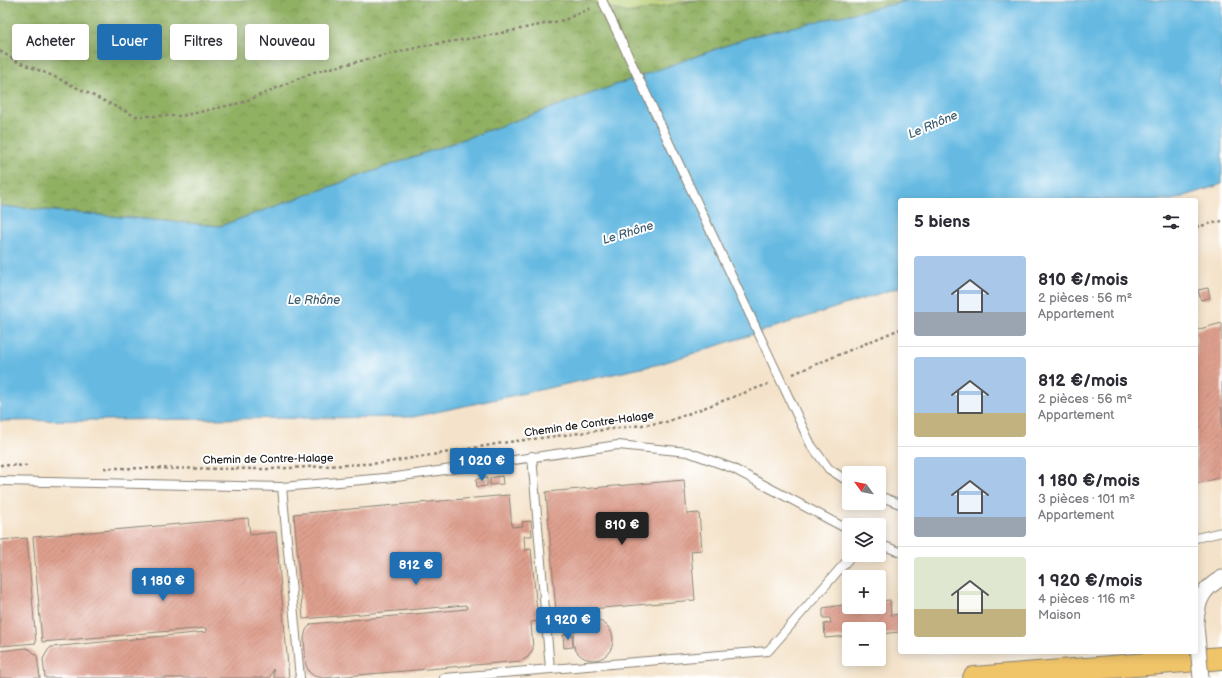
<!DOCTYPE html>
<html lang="fr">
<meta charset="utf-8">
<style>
:root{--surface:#fff;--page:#f2f2f3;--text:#2b2b33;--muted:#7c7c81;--line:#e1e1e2;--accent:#1f6fb2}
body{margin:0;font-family:"Balsamiq Sans",sans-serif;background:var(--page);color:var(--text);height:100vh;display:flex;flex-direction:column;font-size:15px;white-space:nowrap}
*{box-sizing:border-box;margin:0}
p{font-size:13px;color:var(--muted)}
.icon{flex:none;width:22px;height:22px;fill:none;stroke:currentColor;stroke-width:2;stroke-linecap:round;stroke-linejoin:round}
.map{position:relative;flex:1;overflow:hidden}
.drawer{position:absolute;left:898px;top:198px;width:300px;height:456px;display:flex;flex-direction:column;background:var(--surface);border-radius:4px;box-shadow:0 2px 10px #0003}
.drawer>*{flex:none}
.top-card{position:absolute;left:12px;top:24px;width:380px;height:36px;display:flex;gap:8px}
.needle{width:26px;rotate:303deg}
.tools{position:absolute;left:842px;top:466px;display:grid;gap:8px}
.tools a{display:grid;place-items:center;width:44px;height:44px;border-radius:4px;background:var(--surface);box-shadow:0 2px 10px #0003;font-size:20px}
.price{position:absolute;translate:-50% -34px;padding:0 9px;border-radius:4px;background:var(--accent);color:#fff;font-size:13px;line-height:26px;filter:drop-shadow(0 1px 2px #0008)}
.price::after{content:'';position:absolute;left:50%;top:24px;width:12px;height:9px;margin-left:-6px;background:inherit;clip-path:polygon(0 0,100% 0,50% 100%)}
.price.selected{background:#222;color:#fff}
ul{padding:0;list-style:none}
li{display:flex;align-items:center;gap:12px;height:100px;padding:0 16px}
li+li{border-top:1px solid var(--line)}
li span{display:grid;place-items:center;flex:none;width:112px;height:80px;border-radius:4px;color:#555}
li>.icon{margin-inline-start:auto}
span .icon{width:48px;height:48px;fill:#fffc;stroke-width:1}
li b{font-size:17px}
h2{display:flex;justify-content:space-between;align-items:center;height:48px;padding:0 16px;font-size:17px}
.tag{padding:0 14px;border-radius:4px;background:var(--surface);box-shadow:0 2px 10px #0003;font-size:14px;line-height:36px}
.tag.selected{background:var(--accent);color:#fff}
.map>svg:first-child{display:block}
.grass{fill:#b6cc70;stroke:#697446}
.forest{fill:url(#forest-crowns);stroke:#56663f}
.water{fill:#66bae2;stroke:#416b7f}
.building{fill:url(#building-hatch)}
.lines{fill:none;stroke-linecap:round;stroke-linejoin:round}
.service-casing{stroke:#888073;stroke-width:10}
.minor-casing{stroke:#888073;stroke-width:17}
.trunk-casing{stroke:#888073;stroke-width:24}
.path{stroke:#888073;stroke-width:2.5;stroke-dasharray:3 3;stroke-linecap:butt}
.service{stroke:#fff;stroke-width:8}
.minor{stroke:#fff;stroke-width:15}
.trunk{stroke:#f0c469;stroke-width:22}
.service-bridge-casing{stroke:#888073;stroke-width:10;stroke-linecap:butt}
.minor-bridge-casing{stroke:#888073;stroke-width:17;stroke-linecap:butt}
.service-bridge{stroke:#fff;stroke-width:8}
.minor-bridge{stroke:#fff;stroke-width:15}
.labels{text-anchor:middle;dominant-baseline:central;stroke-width:4;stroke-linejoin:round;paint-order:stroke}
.street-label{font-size:11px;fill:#1c1c1c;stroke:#fff}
.water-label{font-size:12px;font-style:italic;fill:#3a5b6b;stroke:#fff}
</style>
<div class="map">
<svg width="1222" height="678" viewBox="0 0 1222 678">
<defs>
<pattern id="forest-crowns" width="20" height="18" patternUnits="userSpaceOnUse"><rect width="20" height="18" fill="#90b062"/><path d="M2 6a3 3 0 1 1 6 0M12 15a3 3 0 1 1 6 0" fill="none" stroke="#758e50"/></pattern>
<pattern id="building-hatch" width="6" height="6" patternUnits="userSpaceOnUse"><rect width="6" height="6" fill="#de9f8e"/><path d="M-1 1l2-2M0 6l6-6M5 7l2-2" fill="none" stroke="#be887a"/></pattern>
</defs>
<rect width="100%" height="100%" fill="#fff"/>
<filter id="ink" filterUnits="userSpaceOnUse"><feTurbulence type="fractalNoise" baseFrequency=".025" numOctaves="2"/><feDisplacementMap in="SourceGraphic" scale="8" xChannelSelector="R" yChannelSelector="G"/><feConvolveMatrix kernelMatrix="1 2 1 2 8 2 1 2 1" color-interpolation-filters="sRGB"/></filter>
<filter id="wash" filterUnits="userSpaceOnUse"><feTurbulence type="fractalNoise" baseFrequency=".012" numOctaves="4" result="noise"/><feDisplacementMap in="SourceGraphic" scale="16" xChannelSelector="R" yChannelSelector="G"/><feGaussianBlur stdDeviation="0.9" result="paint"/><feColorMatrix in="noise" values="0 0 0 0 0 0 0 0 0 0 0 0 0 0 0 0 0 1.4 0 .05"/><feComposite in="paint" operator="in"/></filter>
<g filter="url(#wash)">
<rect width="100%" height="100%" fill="#f4e3ca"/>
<!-- grass -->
<path class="grass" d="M585,0H696L627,13Z"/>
<!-- forest -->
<path class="forest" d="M0,0H585L627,13L696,0H911L753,36L220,226L0,206Z"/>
<!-- water -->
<path class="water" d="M911,0H1222V184L1173,200H900V287L660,364L413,417L0,421V206L220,226L753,36Z"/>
<g id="blocks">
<!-- building -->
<path class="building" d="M1208,288L1210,298L1201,300L1198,290Z
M1222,323V477L1196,484V330Z
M502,476L503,484L490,485V478Z
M487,478V486L477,487L476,479Z
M684,480L687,514L699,513L702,550L691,551L695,600L556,612L546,492Z
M509,495L512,527L523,526L522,522L531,521L532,536H524L525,550L531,549L538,621L531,622L533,649L528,657L521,661L323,678L314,676L309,672L306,665L304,638L306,630L311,624L467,609L466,605L303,619L294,514Z
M248,518L250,535L276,532L289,678H274L273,669L270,678H45L43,659L48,650L51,647L206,632V628L42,642L33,537Z
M27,538L36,643L0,646V540Z
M890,600L891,615L900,614V632L879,634V629H849V636L825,638L824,624L831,623L830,618H823V608L849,604V607H879V601Z
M573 640a20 20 0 1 1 40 0a20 20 0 1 1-40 0Z
M563 630a4 4 0 1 1 8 0a4 4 0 1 1-8 0Z
M572,634L573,647L564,648L563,635Z
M26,648L31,650L37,656L40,678H0V651Z"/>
</g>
</g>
<g filter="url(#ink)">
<use href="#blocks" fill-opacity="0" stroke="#888073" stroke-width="1"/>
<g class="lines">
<!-- service casing -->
<g class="service-casing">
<path id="service" d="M811,445L829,469L849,482
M532,456L550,669
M0,481L282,487L396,477L618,445L688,452L732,468L849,530
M282,487L300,678
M879,496L900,504
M1196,538L1222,532
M879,544L900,552
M444,678L768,651L852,555"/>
</g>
<!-- minor casing -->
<g class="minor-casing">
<path id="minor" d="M1196,624C1197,601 1202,589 1222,578"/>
</g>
<!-- trunk casing -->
<g class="trunk-casing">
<path id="trunk" d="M974,678L1222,658"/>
</g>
<!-- path -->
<path class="path" d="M0,51L16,61L53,76L135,116H182L244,102L314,72L424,46L491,35L564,20L591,8
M1196,227L1222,221
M793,374L900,329
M0,465L29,466
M104,468L270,469L383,463L509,442L666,422L768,384"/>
<!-- service -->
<use href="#service" class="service"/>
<!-- minor -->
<use href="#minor" class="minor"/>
<!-- trunk -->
<use href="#trunk" class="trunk"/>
<!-- service-bridge casing -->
<g class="service-bridge-casing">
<path id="service-bridge" d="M602,0L811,445"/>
</g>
<!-- minor-bridge casing -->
<g class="minor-bridge-casing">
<path id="minor-bridge" d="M1196,626L1201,678"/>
</g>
<!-- service-bridge -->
<use href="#service-bridge" class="service-bridge"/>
<!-- minor-bridge -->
<use href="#minor-bridge" class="minor-bridge"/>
</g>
</g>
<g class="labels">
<!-- street labels -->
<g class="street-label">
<text transform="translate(589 424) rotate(-8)">Chemin de Contre-Halage</text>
<text transform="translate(268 459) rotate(-1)">Chemin de Contre-Halage</text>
</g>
<!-- water labels -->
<g class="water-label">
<text transform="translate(933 125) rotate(-23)">Le Rhône</text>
<text transform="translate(628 233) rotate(-17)">Le Rhône</text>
<text x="314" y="300">Le Rhône</text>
</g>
</g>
</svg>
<div class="tools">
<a><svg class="needle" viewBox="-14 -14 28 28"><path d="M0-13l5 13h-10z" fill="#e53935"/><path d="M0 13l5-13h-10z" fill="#7c7c81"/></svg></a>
<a><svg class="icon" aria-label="layers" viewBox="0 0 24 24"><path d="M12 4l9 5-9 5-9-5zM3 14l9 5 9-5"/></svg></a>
<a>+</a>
<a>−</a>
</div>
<b class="price" style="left:482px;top:482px">1 020 €</b>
<b class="price selected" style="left:622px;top:546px">810 €</b>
<b class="price" style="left:416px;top:586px">812 €</b>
<b class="price" style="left:163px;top:602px">1 180 €</b>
<b class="price" style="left:568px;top:641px">1 920 €</b>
<div class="top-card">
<a class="tag">Acheter</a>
<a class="tag selected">Louer</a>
<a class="tag">Filtres</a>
<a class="tag">Nouveau</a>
</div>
<section class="drawer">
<h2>5 biens<svg class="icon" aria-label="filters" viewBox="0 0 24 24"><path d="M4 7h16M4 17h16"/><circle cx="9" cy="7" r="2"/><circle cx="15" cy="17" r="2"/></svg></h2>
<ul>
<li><span style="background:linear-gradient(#a9c7e8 70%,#9aa5b1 0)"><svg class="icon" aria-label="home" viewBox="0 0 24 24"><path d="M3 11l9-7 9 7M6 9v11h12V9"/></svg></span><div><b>810 €/mois</b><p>2 pièces · 56 m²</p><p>Appartement</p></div></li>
<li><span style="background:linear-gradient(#a9c7e8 70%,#c2b280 0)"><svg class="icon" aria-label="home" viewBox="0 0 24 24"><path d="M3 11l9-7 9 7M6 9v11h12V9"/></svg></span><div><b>812 €/mois</b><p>2 pièces · 56 m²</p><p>Appartement</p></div></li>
<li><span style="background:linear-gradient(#a9c7e8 75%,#9aa5b1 0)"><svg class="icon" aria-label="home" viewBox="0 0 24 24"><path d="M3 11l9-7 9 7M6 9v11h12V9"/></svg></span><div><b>1 180 €/mois</b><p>3 pièces · 101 m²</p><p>Appartement</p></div></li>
<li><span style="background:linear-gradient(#dfe7d0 65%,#c2b280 0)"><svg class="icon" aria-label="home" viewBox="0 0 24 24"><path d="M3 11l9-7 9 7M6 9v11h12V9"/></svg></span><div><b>1 920 €/mois</b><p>4 pièces · 116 m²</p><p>Maison</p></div></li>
</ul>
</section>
</div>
